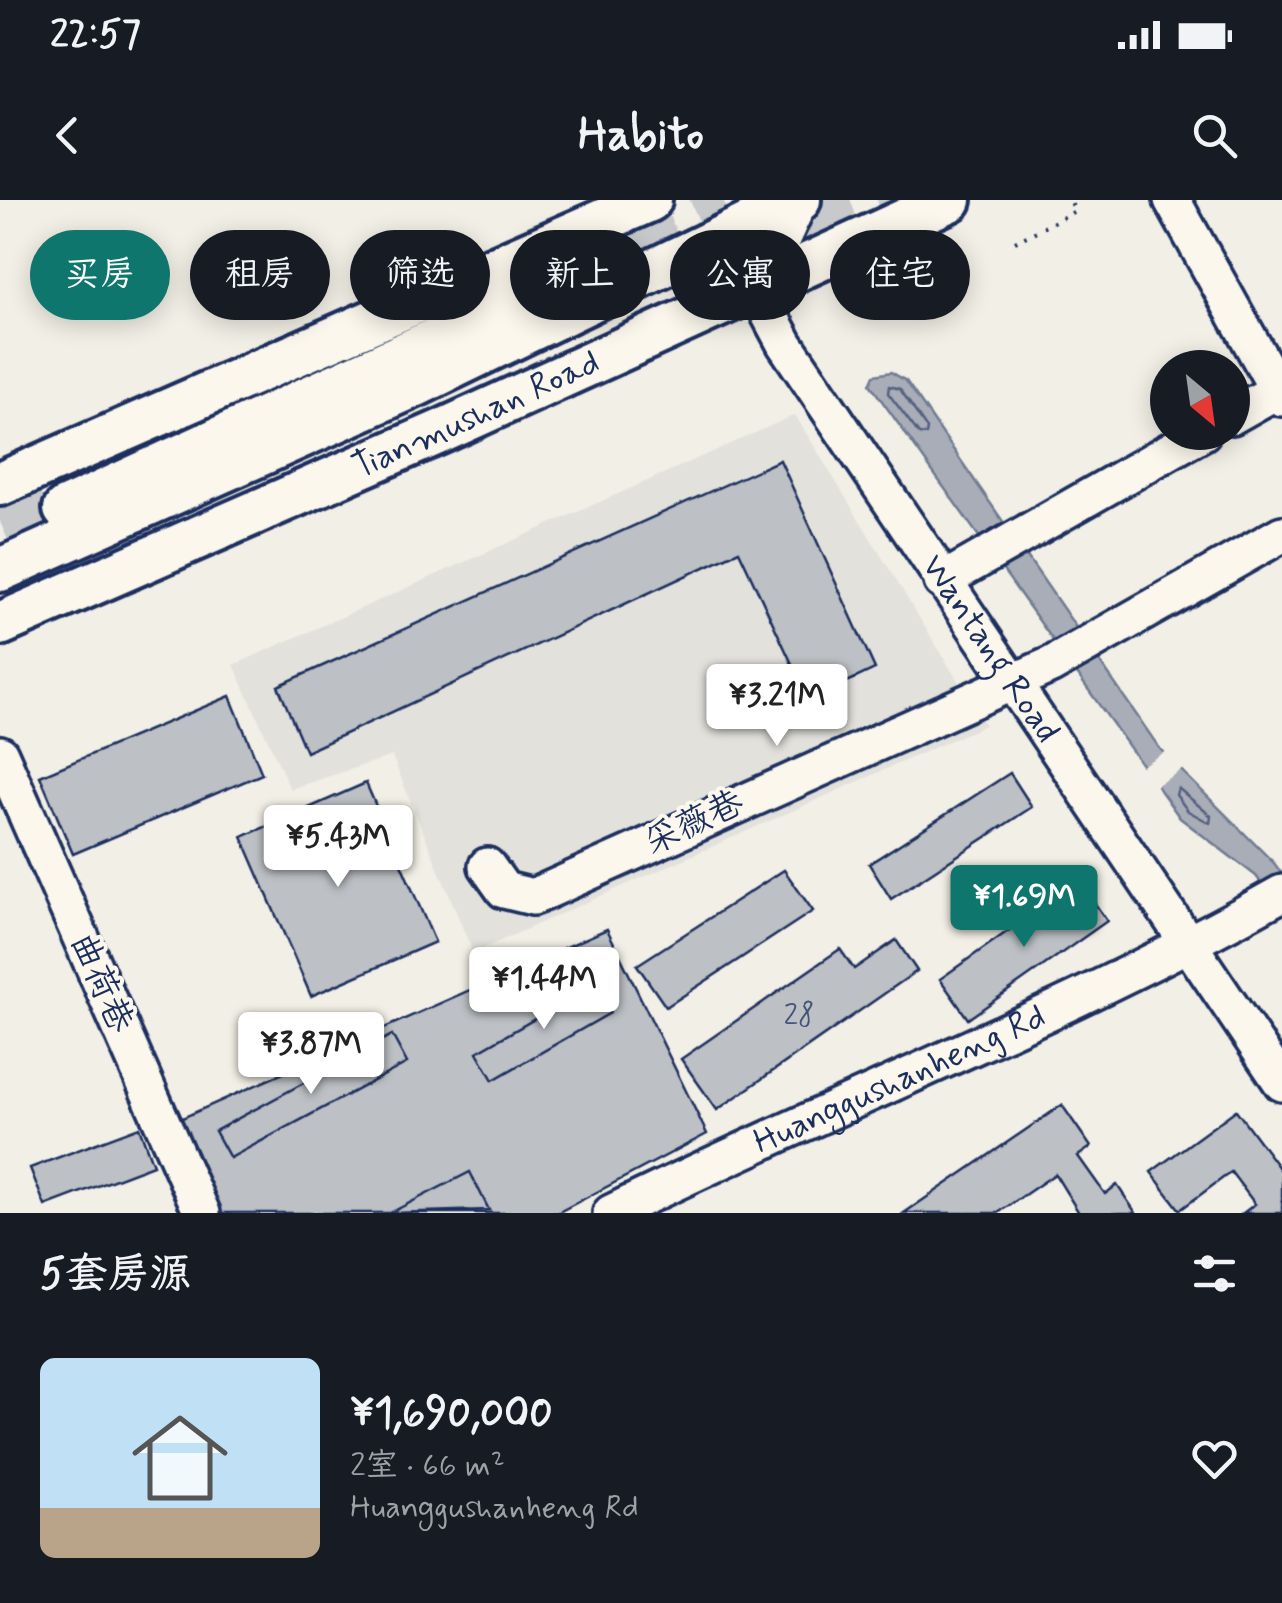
<!DOCTYPE html>
<html lang="zh">
<meta charset="utf-8">
<style>
:root{--surface:#171b24;--page:#242831;--text:#f1f3f6;--muted:#9ea1a6;--accent:#0f766e}
body{margin:0;font-family:Mynerve,"LXGW WenKai TC",sans-serif;background:var(--page);color:var(--text);height:100vh;display:flex;flex-direction:column;font-size:38px;white-space:nowrap}
*{box-sizing:border-box;margin:0}
p{font-size:32px;color:var(--muted)}
.icon{flex:none;width:55px;height:55px;fill:none;stroke:currentColor;stroke-width:2;stroke-linecap:round;stroke-linejoin:round}
.map{position:relative;height:1013px;overflow:hidden}
.panel{display:flex;flex-direction:column;background:var(--surface);flex:1}
.panel>*{flex:none}
.guide{position:absolute;left:30px;top:30px;width:1222px;height:90px;display:flex;gap:20px}
.needle{width:65px;rotate:151deg}
.buttons{position:absolute;left:1150px;top:150px;display:grid;gap:20px}
.buttons a{display:grid;place-items:center;width:100px;height:100px;border-radius:50%;background:var(--surface);box-shadow:0 5px 25px #0003;font-size:50px}
.price{position:absolute;translate:-50% -85px;padding:0 22px;border-radius:10px;background:#fff;color:#222;font-size:32px;line-height:65px;filter:drop-shadow(0 2px 5px #0008)}
.price::after{content:'';position:absolute;left:50%;top:60px;width:30px;height:22px;margin-left:-15px;background:inherit;clip-path:polygon(0 0,100% 0,50% 100%)}
.price.on{background:var(--accent);color:#fff}
ul{padding:0;list-style:none}
li{display:flex;align-items:center;gap:30px;height:250px;padding:0 40px}
li span{display:grid;place-items:center;flex:none;width:280px;height:200px;border-radius:15px;color:#555}
li>.icon{margin-inline-start:auto}
span .icon{width:120px;height:120px;fill:#fffc;stroke-width:1}
li b{font-size:42px}
h2{display:flex;justify-content:space-between;align-items:center;height:120px;padding:0 40px;font-size:42px}
.pill{padding:0 35px;border-radius:45px;background:var(--surface);box-shadow:0 5px 25px #0003;font-size:35px;line-height:90px}
.pill.on{background:var(--accent);color:#fff}
.status{display:flex;justify-content:space-between;align-items:center;height:70px;padding:0 50px;background:var(--surface);direction:ltr}
.status svg{height:28px;fill:currentColor}
header{display:flex;justify-content:space-between;align-items:center;height:130px;padding:0 40px;background:var(--surface);font-size:45px;font-weight:700}
.map>svg:first-child{display:block}
.built{fill:#e2e1dc}
.water{fill:#a9adb7;stroke:#707b93;stroke-width:2.5}
.pier{fill:#f2efe6}
.lines{fill:none;stroke-linecap:round;stroke-linejoin:round}
.shore{stroke:#546182;stroke-width:2.5}
.building{fill:#bdc0c4;stroke:#1b2f5e;stroke-width:2.5}
.highway-tunnel{stroke:#c7c9cb;stroke-width:50;stroke-dasharray:50 25;stroke-linecap:butt}
.minor-casing{stroke:#1b2f5e;stroke-width:42}
.major-casing{stroke:#1b2f5e;stroke-width:50}
.path{stroke:#1b2f5e;stroke-width:4;stroke-dasharray:2.5 8;stroke-linecap:butt}
.minor{stroke:#fbf7ec;stroke-width:35}
.major{stroke:#fbf7ec;stroke-width:42}
.labels{text-anchor:middle;dominant-baseline:central;stroke-width:8;stroke-linejoin:round;paint-order:stroke}
.number-label{font-size:30px;fill:#445378}
.street-label{font-size:35px;fill:#1b2f5e;stroke:#fbf7ec}
</style>
<div class="status"><b>22:57</b><svg viewBox="0 0 49 12"><path d="M0 12V9h3v3zM5 12V6h3v6zM10 12V3h3v9zM15 12V0h3v12zM26 1h20v11H26zM47 4h2v5h-2z"/></svg></div>
<header><svg class="icon" aria-label="back" viewBox="0 0 24 24"><path d="M15 5l-7 7 7 7"/></svg>Habito<svg class="icon" aria-label="search" viewBox="0 0 24 24"><circle cx="10" cy="10" r="6"/><path d="M15 15l6 6"/></svg></header>
<div class="map">
<svg width="1282" height="1013" viewBox="0 0 1282 1013">
<rect width="100%" height="100%" fill="#f2efe6"/>
<filter id="ink" filterUnits="userSpaceOnUse"><feTurbulence type="fractalNoise" baseFrequency=".01" numOctaves="2"/><feDisplacementMap in="SourceGraphic" scale="20" xChannelSelector="R" yChannelSelector="G"/><feConvolveMatrix kernelMatrix="1 2 1 2 8 2 1 2 1" color-interpolation-filters="sRGB"/></filter>
<g filter="url(#ink)">
<!-- built -->
<path class="built" d="M795,215L985,525L473,753L392,556L290,589L234,465Z"/>
<!-- water -->
<path class="water" d="M891,172L906,181L1160,549L1274,663L1282,674V713L1256,676L1180,618L870,184L874,175Z"/>
<!-- pier -->
<path class="pier" d="M1168,550L1185,568L1152,588L1138,568Z"/>
<g class="lines">
<!-- shore -->
<path class="shore" d="M889,186L900,189L927,229L926,235L919,234L888,193Z
M1178,588L1211,616L1210,623L1188,611L1176,595Z"/>
</g>
<!-- building -->
<path class="building" d="M780,260L875,469L809,500L739,351L306,552L278,486Z
M230,496L262,574L73,654L40,576Z
M1010,573L1032,607L891,699L869,664Z
M366,583L435,742L311,796L242,637Z
M784,670L813,711L666,807L637,765Z
M1079,681L1107,721L968,819L940,779Z
M607,729L707,934L557,1013H216L173,922Z
M896,740L917,771L717,910L681,859L840,749L854,769Z
M594,785L610,813L493,880L477,852Z
M392,835L407,863L230,958L215,931Z
M1062,905L1091,947L1078,956L1105,994L1117,985L1136,1013H1079L1055,974L998,1013H904Z
M1236,910L1282,972V1013H1243L1255,1004L1231,972L1180,1010L1151,972Z
M139,927L153,965L45,1006L30,968Z
M470,972L489,1010L390,1013Z"/>
<g class="lines">
<!-- highway-tunnel -->
<path class="highway-tunnel" d="M808,30L896,0
M757,38L838,0
M558,73L723,0
M0,322L106,275"/>
<!-- minor casing -->
<g class="minor-casing">
<g id="minor">
<path id="s1" d="M800,0L761,84L769,114L785,144L1282,883"/>
<path d="M1172,0L1282,198"/>
<path d="M1232,216L1278,190"/>
<path d="M942,381L1203,232"/>
<path d="M0,554L202,1013"/>
<path d="M487,666L504,690L533,697L1051,465L1282,334"/>
<path id="s2" d="M611,1013C833,904 1066,815 1282,693"/>
</g>
</g>
<!-- major casing -->
<g class="major-casing">
<g id="major">
<path d="M0,284L650,0"/>
<path d="M65,309L605,62"/>
<path d="M0,370L416,185L799,0"/>
<path id="s3" d="M0,424L442,231L950,0"/>
</g>
</g>
<!-- path -->
<path class="path" d="M1015,42L1075,11L1070,0"/>
<!-- minor -->
<use href="#minor" class="minor"/>
<!-- major -->
<use href="#major" class="major"/>
</g>
</g>
<g class="labels">
<!-- number labels -->
<g class="number-label">
<text x="799" y="815">28</text>
</g>
<!-- street labels -->
<g class="street-label">
<text stroke="none"><textPath href="#s3" startOffset="520">Tianmushan Road</textPath></text>
<text stroke="none"><textPath href="#s1" startOffset="525">Wantang Road</textPath></text>
<text transform="translate(694 623) rotate(-25)">采薇巷</text>
<text transform="translate(101 783) rotate(66)">曲荷巷</text>
<text stroke="none"><textPath href="#s2" startOffset="318">Huanggushanheng Rd</textPath></text>
</g>
</g>
</svg>
<div class="buttons">
<a><svg class="needle" viewBox="-14 -14 28 28"><path d="M0-13l5 13h-10z" fill="#e53935"/><path d="M0 13l5-13h-10z" fill="#9ea1a6"/></svg></a>
</div>
<b class="price" style="left:777px;top:549px">¥3.21M</b>
<b class="price" style="left:338px;top:690px">¥5.43M</b>
<b class="price on" style="left:1024px;top:750px">¥1.69M</b>
<b class="price" style="left:544px;top:832px">¥1.44M</b>
<b class="price" style="left:311px;top:897px">¥3.87M</b>
<div class="guide">
<a class="pill on">买房</a>
<a class="pill">租房</a>
<a class="pill">筛选</a>
<a class="pill">新上</a>
<a class="pill">公寓</a>
<a class="pill">住宅</a>
</div>
</div>
<section class="panel">
<h2>5套房源<svg class="icon" aria-label="filters" viewBox="0 0 24 24"><path d="M4 7h16M4 17h16"/><circle cx="9" cy="7" r="2"/><circle cx="15" cy="17" r="2"/></svg></h2>
<ul>
<li><span style="background:linear-gradient(#bfe0f5 75%,#b9a48a 0)"><svg class="icon" aria-label="home" viewBox="0 0 24 24"><path d="M3 11l9-7 9 7M6 9v11h12V9"/></svg></span><div><b>¥1,690,000</b><p>2室 · 66 m²</p><p>Huanggushanheng Rd</p></div><svg class="icon" aria-label="heart" viewBox="0 0 24 24"><path d="M12 20l-8-8c-3-5 5-10 8-4 3-6 11-1 8 4z"/></svg></li>
</ul>
</section>
